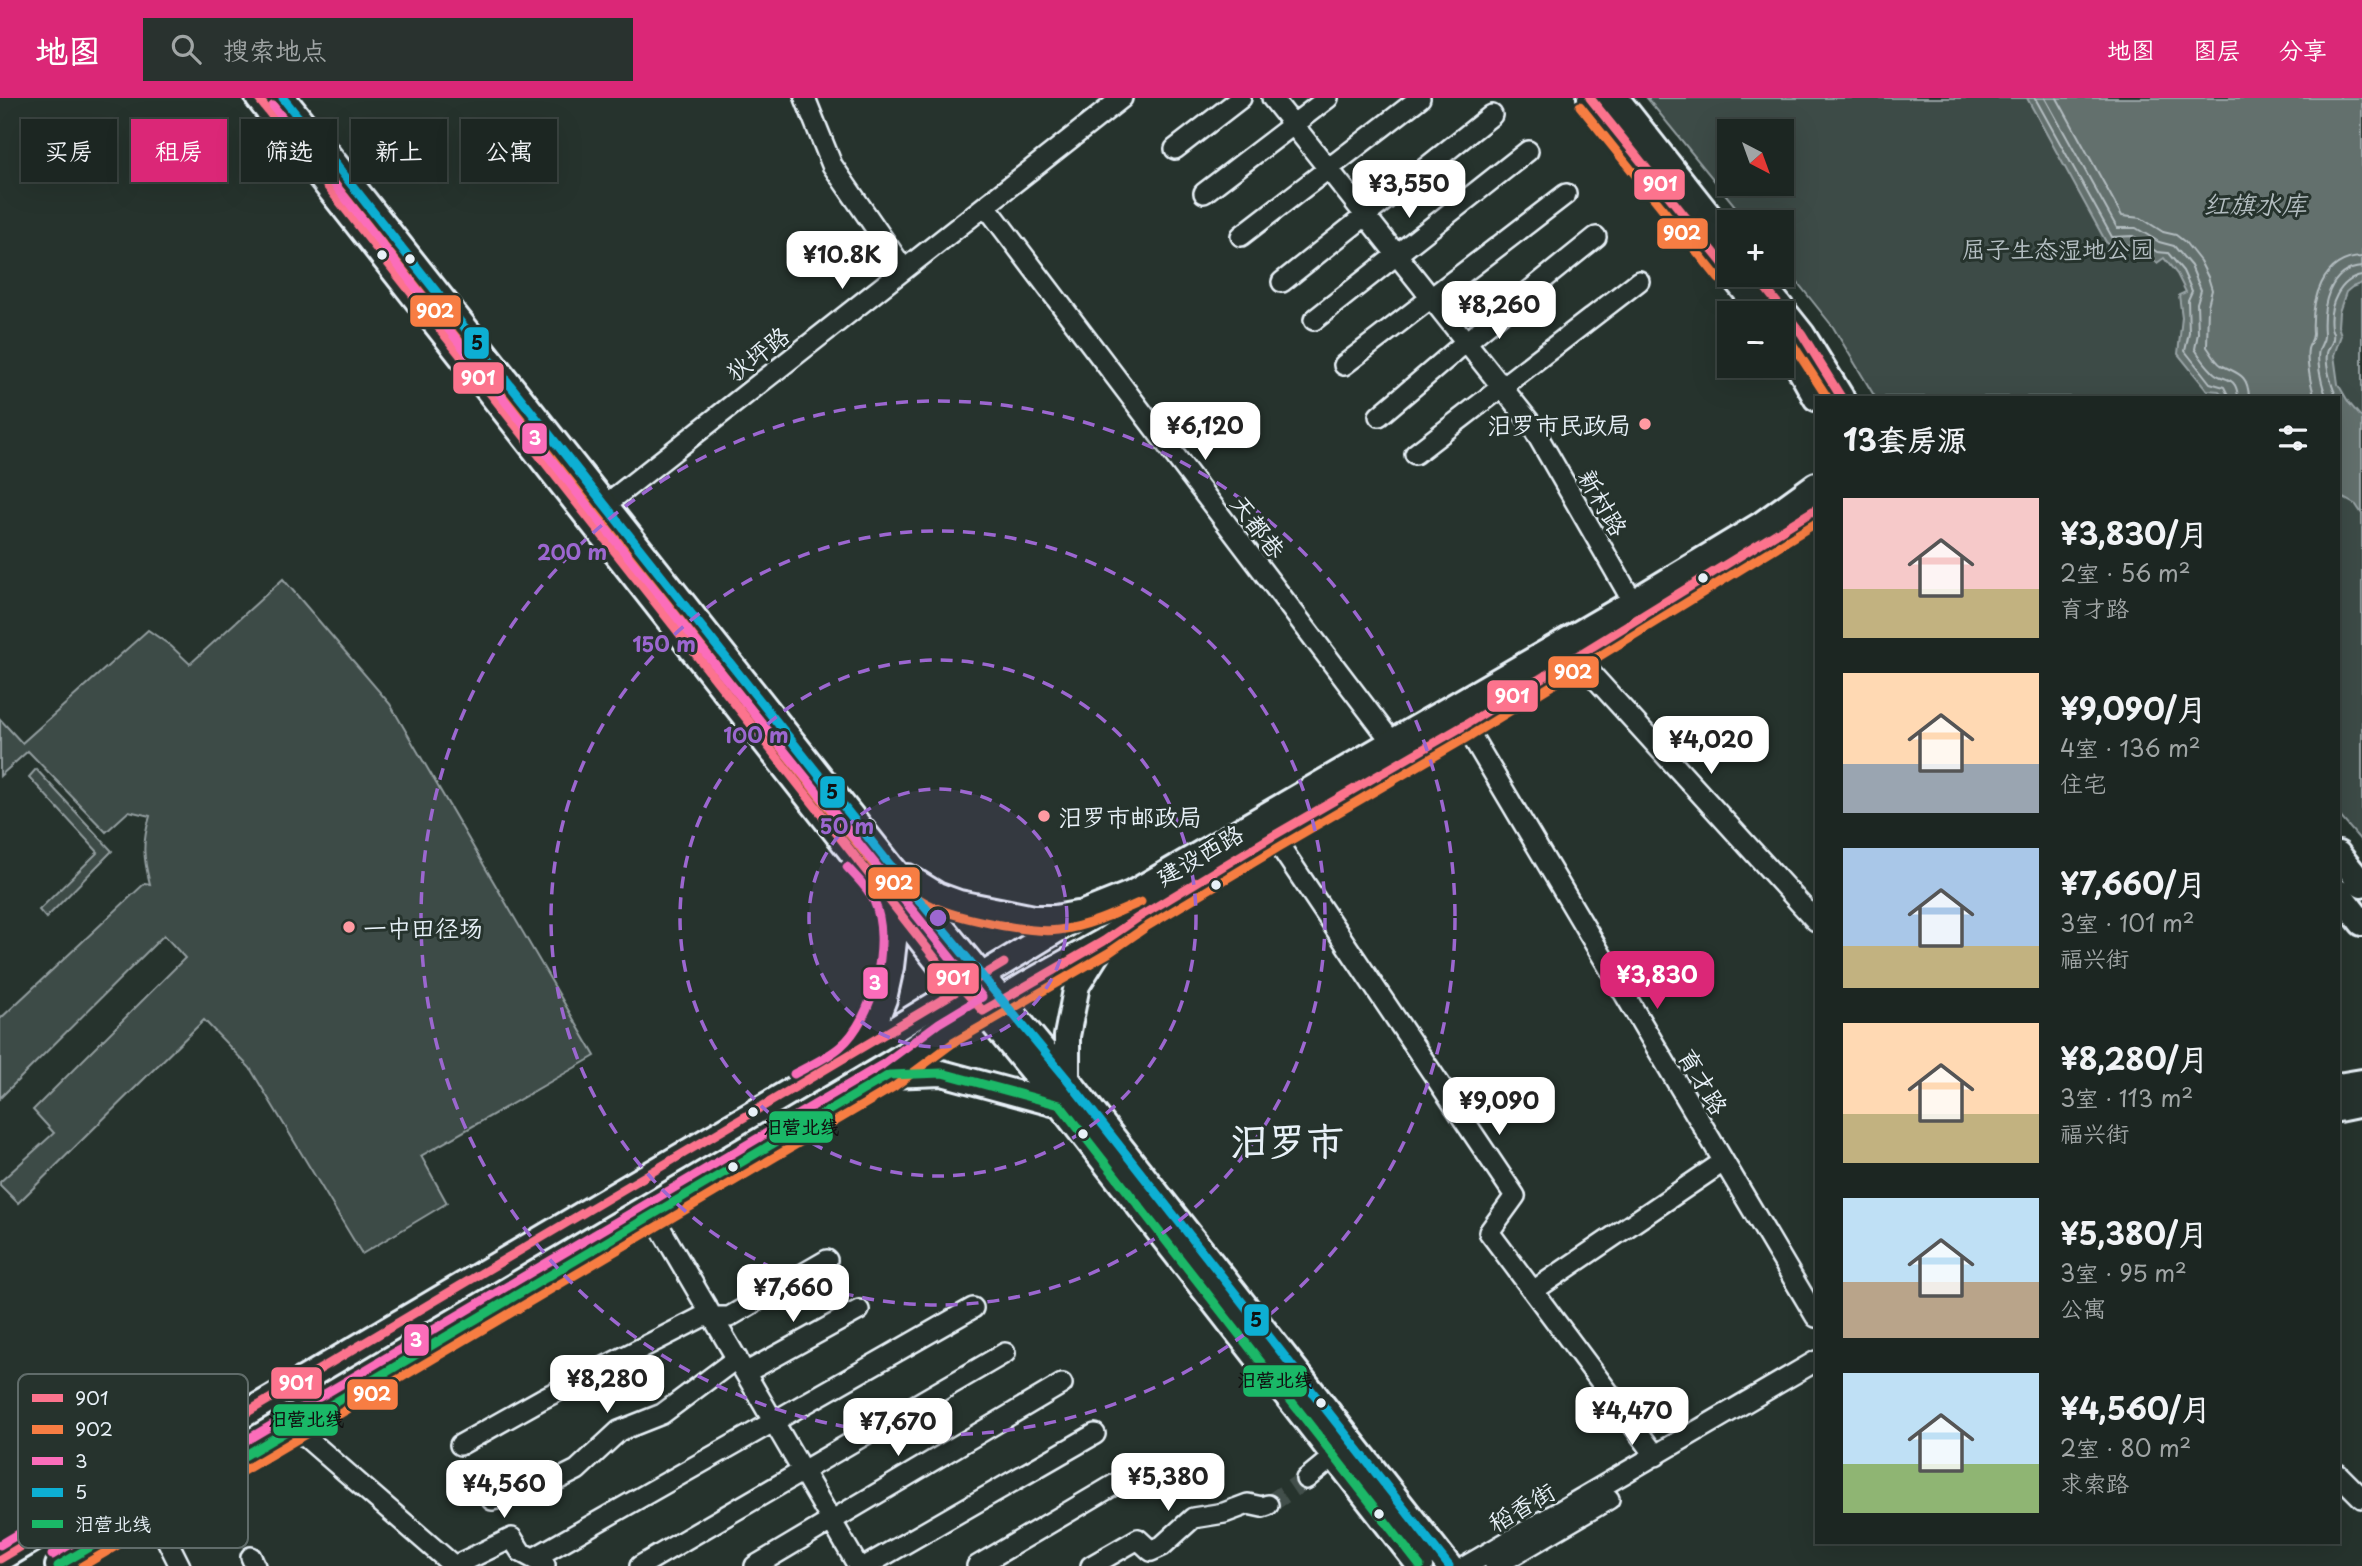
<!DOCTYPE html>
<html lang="zh">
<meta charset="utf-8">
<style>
:root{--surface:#1c2622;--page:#29322f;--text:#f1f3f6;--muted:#a0a5a5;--line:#3a4340;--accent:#db2777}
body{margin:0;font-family:"Playpen Sans","LXGW WenKai TC",sans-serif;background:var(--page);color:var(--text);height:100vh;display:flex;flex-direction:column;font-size:26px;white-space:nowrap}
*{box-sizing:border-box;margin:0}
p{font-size:23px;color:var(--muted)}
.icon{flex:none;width:38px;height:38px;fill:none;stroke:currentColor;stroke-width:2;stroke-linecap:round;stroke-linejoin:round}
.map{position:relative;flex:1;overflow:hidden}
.side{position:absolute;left:1815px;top:298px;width:525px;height:1148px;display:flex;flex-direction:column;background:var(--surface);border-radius:0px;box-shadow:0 7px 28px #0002,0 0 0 2px var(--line)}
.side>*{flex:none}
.banner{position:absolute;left:21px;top:21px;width:665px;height:63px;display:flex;gap:14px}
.needle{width:46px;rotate:139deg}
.controls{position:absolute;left:1717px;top:21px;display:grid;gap:14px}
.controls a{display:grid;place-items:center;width:77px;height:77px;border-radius:0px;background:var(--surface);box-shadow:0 7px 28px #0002,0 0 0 2px var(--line);font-size:35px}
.price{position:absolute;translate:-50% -60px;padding:0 16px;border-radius:14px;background:#fff;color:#222;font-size:23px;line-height:46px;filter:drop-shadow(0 2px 4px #0008)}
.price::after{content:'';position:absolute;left:50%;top:42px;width:21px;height:16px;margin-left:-10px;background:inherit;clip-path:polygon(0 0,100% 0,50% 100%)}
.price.current{background:var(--accent);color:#fff}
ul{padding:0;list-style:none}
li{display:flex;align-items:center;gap:21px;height:175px;padding:0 28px}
li span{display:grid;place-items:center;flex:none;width:196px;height:140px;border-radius:0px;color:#555}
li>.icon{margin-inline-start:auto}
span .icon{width:84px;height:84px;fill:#fffc;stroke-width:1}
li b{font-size:30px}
h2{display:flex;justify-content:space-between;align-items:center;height:84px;padding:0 28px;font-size:30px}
.tag{padding:0 24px;border-radius:0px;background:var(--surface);box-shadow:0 7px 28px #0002,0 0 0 2px var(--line);font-size:24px;line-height:63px}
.tag.current{background:var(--accent);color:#fff}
header{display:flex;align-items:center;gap:42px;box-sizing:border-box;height:98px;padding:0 35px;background:var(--accent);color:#fff}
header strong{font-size:33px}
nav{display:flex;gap:38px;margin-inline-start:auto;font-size:24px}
.search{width:490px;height:63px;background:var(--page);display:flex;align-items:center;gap:18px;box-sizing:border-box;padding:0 24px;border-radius:0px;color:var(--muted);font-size:26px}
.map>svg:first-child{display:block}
.green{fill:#3e4b47;stroke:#939ea0;stroke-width:2;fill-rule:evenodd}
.water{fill:#636f6d;stroke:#98a3a5;stroke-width:2}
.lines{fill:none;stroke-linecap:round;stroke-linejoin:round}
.shore{stroke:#b3bdc0;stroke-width:2}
.minor-tunnel{stroke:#43504b;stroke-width:19;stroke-dasharray:19 10;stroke-linecap:butt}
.minor-casing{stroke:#e8f1f8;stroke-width:24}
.major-casing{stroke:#e8f1f8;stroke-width:30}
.minor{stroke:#26332d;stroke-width:19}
.major{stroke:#26332d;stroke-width:24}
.bus-1-casing{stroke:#26332d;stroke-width:14}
.bus-2-casing{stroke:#26332d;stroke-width:14}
.bus-3-casing{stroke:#26332d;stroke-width:14}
.bus-4-casing{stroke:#26332d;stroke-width:14}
.bus-5-casing{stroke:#26332d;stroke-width:14}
.bus-1{stroke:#fc738d;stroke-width:9}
.bus-2{stroke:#f77d43;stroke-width:9}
.bus-3{stroke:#fb6dba;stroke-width:9}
.bus-4{stroke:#0dafd3;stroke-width:9}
.bus-5{stroke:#1ab867;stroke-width:9}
.ring{fill:none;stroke:#9c67d0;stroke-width:3.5;stroke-dasharray:12 9}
.bus-dot{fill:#e8f1f8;stroke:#26332d;stroke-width:2.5}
.poi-dot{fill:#ff9aa2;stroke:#26332d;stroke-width:2.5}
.labels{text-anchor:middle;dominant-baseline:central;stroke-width:6;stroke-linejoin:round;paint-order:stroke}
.park-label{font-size:24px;fill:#b5bfc3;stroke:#26332d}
.street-label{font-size:24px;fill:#e8f1f8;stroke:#26332d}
.poi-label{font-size:24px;fill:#e8f1f8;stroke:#26332d;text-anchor:start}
.water-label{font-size:26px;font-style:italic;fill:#b3bdc0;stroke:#26332d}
.town-label{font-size:38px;font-weight:bold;fill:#e8f1f8;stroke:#26332d}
.key{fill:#26332d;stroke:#606c6a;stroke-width:2}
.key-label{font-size:19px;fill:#e8f1f8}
.centre{fill:#9c67d0;stroke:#26332d;stroke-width:3.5}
.ring-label{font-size:21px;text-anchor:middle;font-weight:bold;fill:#9c67d0;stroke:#26332d;stroke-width:6;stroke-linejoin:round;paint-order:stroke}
.line-badge{stroke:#26332d;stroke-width:2.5}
.badge-label{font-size:19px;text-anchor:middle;font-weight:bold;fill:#fff}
.pale-badge-label{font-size:19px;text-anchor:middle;font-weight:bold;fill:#111}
</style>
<header>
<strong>地图</strong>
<div class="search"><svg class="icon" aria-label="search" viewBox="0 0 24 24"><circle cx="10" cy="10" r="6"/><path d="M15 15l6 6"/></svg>搜索地点</div>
<nav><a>地图</a><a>图层</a><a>分享</a></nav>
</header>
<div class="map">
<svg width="2362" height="1468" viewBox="0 0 2362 1468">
<rect width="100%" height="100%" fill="#26332d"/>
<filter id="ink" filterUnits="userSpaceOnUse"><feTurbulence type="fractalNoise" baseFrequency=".0143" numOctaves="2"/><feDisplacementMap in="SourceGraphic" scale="14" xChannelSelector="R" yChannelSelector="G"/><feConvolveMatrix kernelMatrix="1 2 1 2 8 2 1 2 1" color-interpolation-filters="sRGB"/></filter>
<g filter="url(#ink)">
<!-- green -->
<path class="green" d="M1647,0H2362V744L2338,716V299H1875L1833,229L1782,165V124H1748ZM1729,33H1782V86H1729Z
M283,481L390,606L595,958L421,1058L447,1105L362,1156L250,970L204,922L18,1105L0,1087V1084L54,1035L33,1012L185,860L164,837L0,1000V921L145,785L150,786C143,759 142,745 150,718L129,713L106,734L28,653L0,678V621L22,645L148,532L171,548L190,566Z
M36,671L112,753L46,820L39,812L98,754L29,679Z"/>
<!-- water -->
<path class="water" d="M2027,0H2362V185L2352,189L2346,194L2339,214L2338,228L2341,237L2334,257L2338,286L2349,305L2362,320V416L2356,407L2338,397V299H2224L2219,293L2207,292L2178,256L2182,219L2179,197L2186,194L2177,176L2164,160L2157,165C2140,147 2135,144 2111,148L2106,144Z"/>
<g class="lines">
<!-- shore -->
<path class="shore" d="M2035,0L2112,139L2133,138L2157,154L2168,155L2183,173L2192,193L2188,202L2189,235L2185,253L2210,285L2224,289L2229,299
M2045,0L2117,130H2136L2159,144L2174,148L2191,168L2201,192L2197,205L2198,235L2195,251C2200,259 2206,267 2213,274C2223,284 2236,276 2238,299
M2057,0L2122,118L2141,120L2163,134L2176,137L2185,144L2200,163L2208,179L2212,192L2208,207L2207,249C2211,254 2216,264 2221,267C2238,276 2248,276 2249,299
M2315,299C2311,289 2306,262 2308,251C2309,246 2313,242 2313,236C2311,203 2321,160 2362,159
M2327,299C2322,290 2316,261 2319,252C2321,246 2325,242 2324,236C2322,209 2328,171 2362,169
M2337,299C2332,290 2325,267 2327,256C2327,251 2332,247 2333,241C2334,232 2333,239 2331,230C2328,209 2339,181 2362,178"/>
<!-- minor-tunnel -->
<path class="minor-tunnel" d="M1268,1407L1306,1381"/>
<!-- minor casing -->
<g class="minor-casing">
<path id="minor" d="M805,0L832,67L903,170
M1272,0L1529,323L1633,504
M1175,51L1241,0
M1204,95L1328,0
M986,108L1392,644
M1241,138L1420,0
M1282,184L1492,17
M1314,222L1528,53
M1344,267L1566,96
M1379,318L1466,244L1596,139
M1415,356L1639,183
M595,415L1122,0
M1576,559L1816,823
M1465,627L1816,1219
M1273,738L1515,1098L1489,1134L1656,1358
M643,1120L661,1131L858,1468
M1533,1193L1723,1064
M745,1275L859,1212
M294,1329L454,1468
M460,1347L542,1301L702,1219H729L827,1162
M2338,1376L2362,1400
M1306,1381L1334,1358
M492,1402L541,1390L577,1372L619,1333L662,1316L737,1260
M147,1416L159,1426L180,1468
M251,1459L255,1468
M534,1460L973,1210
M454,1468L512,1440L521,1454L545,1467
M640,1468L1005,1255
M755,1468L1062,1286
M866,1468L1095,1336
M977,1468L1119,1384
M1091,1468L1138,1441L1151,1453L1162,1448L1193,1420L1224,1415L1248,1406L1262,1409L1268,1407
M1466,1468L1816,1263
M1495,1468L1609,1401"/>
</g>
<!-- major casing -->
<g class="major-casing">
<path id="major" d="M258,0L938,864L983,913L1060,1007L1420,1468
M283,0L890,767L1067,981L1449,1468
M1590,0L1729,173
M1616,0L1729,143
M1732,177L1763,215
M1755,177L1802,236L1841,299
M1782,239L1816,300
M1757,448L1816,411
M2338,756L2362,786
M908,779L937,797L959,805L1034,820H1055L1077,816
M2338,794L2362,825
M856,949L874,927L884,901L891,869L894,843L886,803
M889,977L942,975L1060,1007
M1067,981V938L1077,887L1104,844
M2338,988L2362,984
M2338,1011L2362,1006
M0,1461L877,942L1086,814L1131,796L1633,504L1762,426L1816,387
M58,1468L889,977L946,935L1027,886L1104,843L1139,819L1273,738L1465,627L1714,474"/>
</g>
<!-- minor -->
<use href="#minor" class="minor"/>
<!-- major -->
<use href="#major" class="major"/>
<!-- bus-1 casing -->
<g class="bus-1-casing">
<path id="bus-1" d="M258,0L938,864L983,913L1104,843L1139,819L1273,738L1465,627L1816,411
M1590,0L1729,173
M1755,177L1802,236L1841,299
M0,1461L1004,865"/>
</g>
<!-- bus-2 casing -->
<g class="bus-2-casing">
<path id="bus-2" d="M273,8L881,776C897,787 914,799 932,808C956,820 1032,836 1059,832C1088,828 1114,816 1141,804
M1580,8L1719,181
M1782,230L1827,299
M82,1468L895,988L953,945L1110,854L1146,829L1279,749L1471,637L1816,425"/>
</g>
<!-- bus-3 casing -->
<g class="bus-3-casing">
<path id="bus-3" d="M794,976C809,968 827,960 840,949C874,921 892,843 874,803C869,791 856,779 847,769
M0,1447L89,1394
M52,1457L882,967L939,925L982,899L594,416L273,8"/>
</g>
<!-- bus-4 casing -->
<g class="bus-4-casing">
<path id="bus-4" d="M283,0L890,767L1067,981L1449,1468"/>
</g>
<!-- bus-5 casing -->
<g class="bus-5-casing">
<path id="bus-5" d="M58,1468L889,977L942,975L1060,1007L1420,1468"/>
</g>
<!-- bus-1 -->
<use href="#bus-1" class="bus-1"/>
<!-- bus-2 -->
<use href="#bus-2" class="bus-2"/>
<!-- bus-3 -->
<use href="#bus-3" class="bus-3"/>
<!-- bus-4 -->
<use href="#bus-4" class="bus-4"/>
<!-- bus-5 -->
<use href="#bus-5" class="bus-5"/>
</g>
</g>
<!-- distance rings -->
<circle cx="938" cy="820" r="129" fill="#9c67d0" fill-opacity=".12"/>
<g class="ring">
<circle cx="938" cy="820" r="129"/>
<circle cx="938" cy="820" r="258"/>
<circle cx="938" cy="820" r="387"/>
<circle cx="938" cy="820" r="517"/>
</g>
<!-- markers -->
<g class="bus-dot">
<circle cx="382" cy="157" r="6"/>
<circle cx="410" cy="161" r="6"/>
<circle cx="1703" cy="480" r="6"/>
<circle cx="1216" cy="787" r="6"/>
<circle cx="753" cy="1014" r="6"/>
<circle cx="1083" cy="1036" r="6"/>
<circle cx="733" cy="1069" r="6"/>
<circle cx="1321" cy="1305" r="6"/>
<circle cx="1379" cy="1416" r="6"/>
</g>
<g class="poi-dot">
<circle cx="1645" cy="326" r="7"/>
<circle cx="1044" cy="718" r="7"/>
<circle cx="349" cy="829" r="7"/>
</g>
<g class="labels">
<!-- park labels -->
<g class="park-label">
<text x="2058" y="150">屈子生态湿地公园</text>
</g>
<!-- street labels -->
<g class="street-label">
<text transform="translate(757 255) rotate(-38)">狄坪路</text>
<text transform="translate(1604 404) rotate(60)">新村路</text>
<text transform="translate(1259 428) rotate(53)">天都巷</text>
<text transform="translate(1199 756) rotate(-30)">建设西路</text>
<text transform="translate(1704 983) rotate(59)">育才路</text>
<text transform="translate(1521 1408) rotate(-30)">稻香街</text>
</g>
<!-- poi labels -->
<g class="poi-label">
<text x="1631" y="326" text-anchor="end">汨罗市民政局</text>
<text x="1058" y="718">汨罗市邮政局</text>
<text x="363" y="829">一中田径场</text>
</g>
<!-- water labels -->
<g class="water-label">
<text x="2255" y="105">红旗水库</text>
</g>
<!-- town labels -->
<g class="town-label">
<text x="1287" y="1041">汨罗市</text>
</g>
</g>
<!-- legend -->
<rect x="18" y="1276" width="230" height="174" rx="10" class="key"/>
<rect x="32" y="1296" width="31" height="8" fill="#fc738d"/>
<rect x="32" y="1327" width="31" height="9" fill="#f77d43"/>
<rect x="32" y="1359" width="31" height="8" fill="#fb6dba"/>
<rect x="32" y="1390" width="31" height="9" fill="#0dafd3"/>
<rect x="32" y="1422" width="31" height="8" fill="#1ab867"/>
<g class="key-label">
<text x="75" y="1307">901</text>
<text x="75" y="1338">902</text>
<text x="75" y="1370">3</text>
<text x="75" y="1401">5</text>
<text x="75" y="1433">汨营北线</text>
</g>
<circle cx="938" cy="820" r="10" class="centre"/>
<g class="ring-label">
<text x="572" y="462">200 m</text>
<text x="664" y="554">150 m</text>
<text x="756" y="645">100 m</text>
<text x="847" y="736">50 m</text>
</g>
<g class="line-badge">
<rect x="1633" y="70" width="53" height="33" rx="7" fill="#fc738d"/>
<rect x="1656" y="119" width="53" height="33" rx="7" fill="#f77d43"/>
<rect x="409" y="196" width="53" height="34" rx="7" fill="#f77d43"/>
<rect x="463" y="228" width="27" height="34" rx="7" fill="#0dafd3"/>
<rect x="452" y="263" width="53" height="34" rx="7" fill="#fc738d"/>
<rect x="521" y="324" width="27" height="33" rx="7" fill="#fb6dba"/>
<rect x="1547" y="557" width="53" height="34" rx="7" fill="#f77d43"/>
<rect x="1486" y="581" width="53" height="34" rx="7" fill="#fc738d"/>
<rect x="819" y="677" width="27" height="34" rx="7" fill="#0dafd3"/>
<rect x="867" y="768" width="54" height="34" rx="7" fill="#f77d43"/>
<rect x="926" y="864" width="54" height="33" rx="7" fill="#fc738d"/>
<rect x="862" y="868" width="27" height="34" rx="7" fill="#fb6dba"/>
<rect x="768" y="1012" width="66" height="34" rx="7" fill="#1ab867"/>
<rect x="1243" y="1205" width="27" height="34" rx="7" fill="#0dafd3"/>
<rect x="403" y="1225" width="27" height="34" rx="7" fill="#fb6dba"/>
<rect x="1242" y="1266" width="66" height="34" rx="7" fill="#1ab867"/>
<rect x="270" y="1268" width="53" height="34" rx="7" fill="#fc738d"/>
<rect x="346" y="1280" width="53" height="33" rx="7" fill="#f77d43"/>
<rect x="272" y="1305" width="67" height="34" rx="7" fill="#1ab867"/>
</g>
<g class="badge-label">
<text x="1660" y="93">901</text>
<text x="1682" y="142">902</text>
<text x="435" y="220">902</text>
<text x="478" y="287">901</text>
<text x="535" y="347">3</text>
<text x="1573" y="581">902</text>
<text x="1512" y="605">901</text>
<text x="894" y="792">902</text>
<text x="953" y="887">901</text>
<text x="875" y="892">3</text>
<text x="416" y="1249">3</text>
<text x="296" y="1292">901</text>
<text x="372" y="1303">902</text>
</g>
<g class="pale-badge-label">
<text x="477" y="252">5</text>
<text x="832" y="701">5</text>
<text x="801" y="1036">汨营北线</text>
<text x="1256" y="1229">5</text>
<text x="1275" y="1289">汨营北线</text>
<text x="306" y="1328">汨营北线</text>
</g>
</svg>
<div class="controls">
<a><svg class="needle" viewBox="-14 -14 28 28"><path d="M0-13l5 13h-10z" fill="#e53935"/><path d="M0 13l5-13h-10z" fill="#a0a5a5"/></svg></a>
<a>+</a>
<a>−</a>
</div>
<b class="price" style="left:1409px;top:122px">¥3,550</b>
<b class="price" style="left:842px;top:193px">¥10.8K</b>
<b class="price" style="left:1499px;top:243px">¥8,260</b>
<b class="price" style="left:1205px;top:364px">¥6,120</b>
<b class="price" style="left:1711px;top:678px">¥4,020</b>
<b class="price current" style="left:1657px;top:913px">¥3,830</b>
<b class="price" style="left:1499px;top:1039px">¥9,090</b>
<b class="price" style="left:793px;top:1226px">¥7,660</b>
<b class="price" style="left:607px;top:1317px">¥8,280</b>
<b class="price" style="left:1632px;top:1349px">¥4,470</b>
<b class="price" style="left:898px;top:1360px">¥7,670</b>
<b class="price" style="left:1168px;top:1415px">¥5,380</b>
<b class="price" style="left:504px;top:1422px">¥4,560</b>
<div class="banner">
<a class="tag">买房</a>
<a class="tag current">租房</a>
<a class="tag">筛选</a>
<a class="tag">新上</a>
<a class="tag">公寓</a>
</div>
<section class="side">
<h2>13套房源<svg class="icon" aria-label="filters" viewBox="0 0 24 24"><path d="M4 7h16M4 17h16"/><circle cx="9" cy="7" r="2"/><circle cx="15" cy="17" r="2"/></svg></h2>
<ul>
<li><span style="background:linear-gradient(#f6c9c9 65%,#c2b280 0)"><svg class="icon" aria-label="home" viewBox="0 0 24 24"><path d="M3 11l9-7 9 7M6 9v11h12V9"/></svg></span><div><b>¥3,830/月</b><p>2室 · 56 m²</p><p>育才路</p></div></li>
<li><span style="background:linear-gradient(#ffd9b3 65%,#9aa5b1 0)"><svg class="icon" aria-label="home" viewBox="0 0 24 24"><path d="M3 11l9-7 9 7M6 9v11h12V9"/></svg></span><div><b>¥9,090/月</b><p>4室 · 136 m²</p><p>住宅</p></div></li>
<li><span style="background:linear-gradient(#a9c7e8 70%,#c2b280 0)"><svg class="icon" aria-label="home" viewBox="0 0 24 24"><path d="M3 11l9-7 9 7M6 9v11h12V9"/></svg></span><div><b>¥7,660/月</b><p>3室 · 101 m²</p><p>福兴街</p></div></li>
<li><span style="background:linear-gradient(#ffd9b3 65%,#c2b280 0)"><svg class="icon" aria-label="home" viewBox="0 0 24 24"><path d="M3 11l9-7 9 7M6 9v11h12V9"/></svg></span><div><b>¥8,280/月</b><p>3室 · 113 m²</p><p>福兴街</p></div></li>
<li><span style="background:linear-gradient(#bfe0f5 60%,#b9a48a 0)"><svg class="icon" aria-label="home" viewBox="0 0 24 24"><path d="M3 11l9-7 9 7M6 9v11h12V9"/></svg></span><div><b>¥5,380/月</b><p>3室 · 95 m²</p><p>公寓</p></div></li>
<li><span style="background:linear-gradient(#bfe0f5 65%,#8fb573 0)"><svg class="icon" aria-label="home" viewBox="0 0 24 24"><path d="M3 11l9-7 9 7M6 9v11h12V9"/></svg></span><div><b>¥4,560/月</b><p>2室 · 80 m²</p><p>求索路</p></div></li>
</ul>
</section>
</div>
